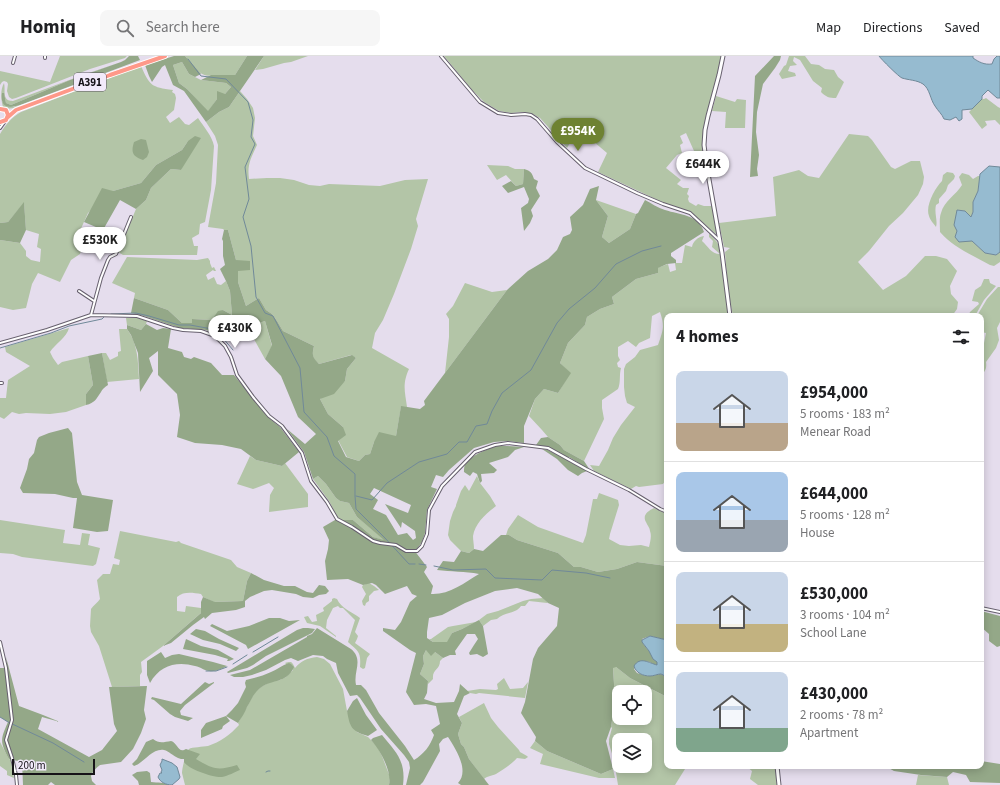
<!DOCTYPE html>
<meta charset="utf-8">
<style>
:root{--surface:#fff;--page:#f6f6f6;--text:#202124;--muted:#757577;--line:#e0e0e0;--accent:#6e8232}
body{margin:0;font-family:"Source Sans 3",sans-serif;background:var(--page);color:var(--text);height:100vh;display:flex;flex-direction:column;font-size:15px;white-space:nowrap}
*{box-sizing:border-box;margin:0}
p{font-size:13px;color:var(--muted)}
.icon{flex:none;width:22px;height:22px;fill:none;stroke:currentColor;stroke-width:2;stroke-linecap:round;stroke-linejoin:round}
.map{position:relative;flex:1;overflow:hidden}
.details{position:absolute;left:664px;top:257px;width:320px;height:456px;display:flex;flex-direction:column;background:var(--surface);border-radius:8px;box-shadow:0 2px 10px #0003}
.details>*{flex:none}
.tools{position:absolute;left:612px;top:629px;display:grid;gap:8px}
.tools a{display:grid;place-items:center;width:40px;height:40px;border-radius:8px;background:var(--surface);box-shadow:0 2px 10px #0003;font-size:20px}
.scale{position:absolute;left:12px;bottom:10px;width:83px;box-sizing:border-box;padding-left:4px;border:2px solid #161318;border-top:0;font-size:11px;line-height:14px;white-space:nowrap;color:#161318;-webkit-text-stroke:3px #f2eafa;paint-order:stroke}
.price{position:absolute;translate:-50% -34px;padding:0 9px;border-radius:14px;background:#fff;color:#222;font-size:13px;line-height:26px;filter:drop-shadow(0 1px 2px #0008)}
.price::after{content:'';position:absolute;left:50%;top:24px;width:12px;height:9px;margin-left:-6px;background:inherit;clip-path:polygon(0 0,100% 0,50% 100%)}
.price.on{background:var(--accent);color:#fff}
ul{padding:0;list-style:none}
li{display:flex;align-items:center;gap:12px;height:100px;padding:0 12px}
li+li{border-top:1px solid var(--line)}
li span{display:grid;place-items:center;flex:none;width:112px;height:80px;border-radius:8px;color:#555}
li>.icon{margin-inline-start:auto}
span .icon{width:48px;height:48px;fill:#fffc;stroke-width:1}
li b{font-size:17px}
h2{display:flex;justify-content:space-between;align-items:center;height:48px;padding:0 12px;font-size:17px}
header{display:flex;align-items:center;gap:24px;box-sizing:border-box;height:56px;padding:0 20px;background:var(--surface);border-bottom:1px solid var(--line)}
header strong{font-size:19px}
nav{display:flex;gap:22px;margin-inline-start:auto;font-size:14px}
.search{width:280px;height:36px;background:var(--page);display:flex;align-items:center;gap:10px;box-sizing:border-box;padding:0 14px;border-radius:8px;color:var(--muted);font-size:15px}
.map>svg:first-child{display:block}
.green{fill:#b3c5a7;fill-rule:evenodd}
.forest{fill:#94a888;fill-rule:evenodd}
.water{fill:#96bbd0;stroke:#708999}
.lines{fill:none;stroke-linecap:round;stroke-linejoin:round}
.stream{stroke:#708999;stroke-width:1}
.street-casing{stroke:#67606e;stroke-width:4}
.secondary-casing{stroke:#67606e;stroke-width:5}
.highway-casing{stroke:#fff;stroke-width:6}
.street{stroke:#fff;stroke-width:2}
.secondary{stroke:#fff;stroke-width:3}
.highway{stroke:#fe9889;stroke-width:4}
.labels{text-anchor:middle;dominant-baseline:central;stroke-width:4;stroke-linejoin:round;paint-order:stroke}
.shield{fill:#f2eafa;stroke:#58545c;stroke-width:1}
.shield-label{font-size:11px;font-weight:bold;fill:#161318}
</style>
<header>
<strong>Homiq</strong>
<div class="search"><svg class="icon" aria-label="search" viewBox="0 0 24 24"><circle cx="10" cy="10" r="6"/><path d="M15 15l6 6"/></svg>Search here</div>
<nav><a>Map</a><a>Directions</a><a>Saved</a></nav>
</header>
<div class="map">
<svg width="1000" height="729" viewBox="0 0 1000 729">
<rect width="100%" height="100%" fill="#e5dded"/>
<!-- green -->
<path class="green" d="M60,0H127L125,2L90,13L16,42L12,43L9,41L7,35L8,28L7,26L4,25L2,26L0,29V15L50,26Z
M185,0H247L235,19H212C200,23 192,7 185,0Z
M264,0H308L291,6L284,7L263,13L255,14Z
M444,0H721C720,7 719,15 717,22C711,46 702,71 702,96L694,95L686,77L680,80L683,87L680,89L682,97L677,99L666,112L681,124L677,128L683,132H689L687,138L689,140L688,143L689,146L696,150L698,148L704,150H712L718,180L691,156L664,147L598,116L607,97L581,75L579,72L567,92L540,62L533,58L523,56L511,57L499,55L484,46L472,34Z
M789,0H805L811,8L819,9L825,13L834,14L838,21L844,26L836,42C829,42 826,41 821,36L822,32L813,25L800,4L794,1L793,5L797,9L790,10L788,15L795,17L796,20L782,23L779,18L784,10L786,9Z
M121,6L70,24L11,49L6,47L4,38L2,46L13,51L20,49C14,52 10,54 3,51C1,44 0,34 4,27C6,34 1,45 13,45L80,20Z
M182,6L189,18L201,24L226,27L231,31L225,38L217,43L208,56L187,33L179,27L173,9Z
M141,10C150,30 151,31 173,34L172,36L175,38L176,42L174,54L166,61L170,67L179,61L185,68L189,69L198,62C204,71 212,80 214,90L211,134L205,166L200,168L199,178L192,182L194,190H198L197,199H123L118,196L136,153L146,144L151,132L171,113L181,114L188,85L182,94L156,109L141,127L113,135L88,157L74,188L82,192L80,198L71,204L60,226L38,217L32,228L26,252L13,254L0,251V184L20,187L26,195V200L31,204L40,206L41,193L37,191L39,178L26,174L24,147L8,166L0,167V78C5,69 12,61 21,56Z
M240,35L247,43L253,52L255,62L253,80L257,89C251,102 247,108 249,123L267,122H280L294,124L309,129L320,130L329,128L380,130L405,124L428,123L416,163L418,170L411,193L394,238L383,264L375,277L372,292L409,313C402,328 405,336 407,351H401L396,380L374,386L370,398L365,399L359,405L347,401L338,384L343,371L328,358L320,343L345,325L347,313L356,302L351,299L319,308C312,302 312,299 314,290L283,275L277,265L272,258L266,254L259,242L246,250L238,226V214H250L236,204L228,174H224L223,173L208,171L216,127L218,89L215,80L206,66L219,56L229,51Z
M716,40L735,46L737,43L746,44L745,72H725L726,56L712,55Z
M986,42L998,51L1000,52V69L995,64L985,65L987,69L982,73L969,56L982,43H984Z
M849,78L868,80L872,84L891,111L895,113L911,105H920L924,121L923,128L918,139L903,157L889,170L869,195L858,206L883,234L906,220L925,200H936L947,203L957,215L950,230L951,238L958,246L957,253L952,260H733L728,235L725,196L730,192L724,191L719,167L776,160L773,121L799,114L808,120L819,122Z
M487,109L508,110L515,113H524L523,128L516,130L506,119L497,124Z
M947,116L953,117L955,120L954,123L948,129L946,135L939,143V147L936,149C934,157 938,165 936,171C934,168 930,164 929,160C925,150 935,132 942,125L943,119Z
M962,117L969,119L973,123L978,120H980L978,135L973,146V156L971,161L965,155L958,154L957,157L972,185L985,197L996,199L1000,196V206L994,210L990,209C972,199 953,191 940,176C940,170 939,162 941,157C944,145 956,139 962,129L959,121Z
M596,144L636,158L630,173L609,187L602,181L608,160Z
M709,178H710L717,186L720,192L724,227L729,260H667V397L666,407L664,411C667,420 669,420 663,428L639,431L636,430L631,433L594,415L590,409L599,410L608,394L613,382L621,369L635,351L627,347L625,340L624,331V313L626,308L635,301L640,294L658,289C663,274 665,271 660,256L652,260L650,282L639,287L636,291L628,285L618,291V300L620,304L617,307L618,311L621,312C619,319 621,326 618,333L602,344V352L604,363L584,405L564,394L560,389L548,381L542,374L529,360L535,343L544,333L558,337L570,317L560,307L568,287L585,269L587,261L600,253L614,248L612,241L636,223L658,217L657,212L668,208L670,216L676,214L675,207H682L685,189L692,191C693,185 698,181 704,180L702,185C708,190 711,198 720,198L712,191L713,185L709,181Z
M127,201L197,204L208,202L210,205V207L212,212L214,211L216,215H214L213,214L206,219L208,224L214,221L217,228L221,229L226,225L230,235L232,259L223,254L212,264L192,263L193,267H182L168,254L134,242L135,237L112,227Z
M984,223H989L990,227L996,230L984,244L975,260H968L970,256L979,248L978,246L972,245L975,234L981,230Z
M465,227L492,236L507,234L445,317L449,281V263L446,258L453,250Z
M998,231H1000V266L997,272L999,284L996,292L986,306C987,313 985,315 981,320V297H982L986,277L981,276V260H978V258L987,243Z
M126,262H138L147,265L146,268L141,274L127,269Z
M265,265L272,290L265,303L250,276L256,268Z
M69,272C67,281 55,288 50,296L53,302L58,309L62,306L88,300L93,329L86,338V349L66,356L50,358L26,357L19,358L12,356L4,363L0,361V342H6L8,324L30,310L6,296L5,291Z
M119,273H127C138,288 138,305 139,323L107,326L102,297H106L110,304L118,300V296L121,295Z
M250,400L256,404L282,410L285,407L308,438V451L269,456L270,439L274,432L269,427L253,433L237,428Z
M318,420L326,428L336,442L340,445L349,447L357,461L386,485L373,481L353,464H341L338,462L329,445L313,423Z
M477,420L480,427L490,440L496,450C486,458 475,467 473,480C473,484 474,489 474,493L469,497L461,495L450,484L448,479L450,465L453,456L456,450V449L461,435L465,429L469,435Z
M599,437L618,444L619,449L610,478L609,483L620,489L629,490L641,489L649,491C650,486 652,480 650,475C650,472 647,469 646,466C642,459 648,455 654,452L667,458V510L637,506L617,513L598,516L581,511H574L558,497L517,484L509,479H506L508,473L518,459L538,471L583,487L586,479L593,443H597Z
M0,464L65,474L63,487L80,489L82,477L90,478L88,489L100,492L96,508L93,510L22,501L13,498L0,497Z
M120,475L176,486L179,485L181,487L231,504L237,511L251,517L247,525L243,545L214,546L203,541L201,538C193,537 184,535 177,541V555L185,556L186,550L201,552L202,556L163,590L141,606L142,616L140,619V630L112,631L99,590L91,576L90,570L91,553C93,550 98,546 100,543L97,524L103,518H110L113,508L119,509L120,504L114,502Z
M369,527L374,530L379,534L374,535L369,540V545L366,547L365,550L363,549L362,545L366,538L362,531L363,529Z
M334,542L337,543C341,552 352,556 360,562L355,576L358,580L357,583L355,587L370,598L367,602L365,612L363,613L360,611C361,596 359,596 348,586L355,564L343,552H340L338,550L333,552L327,564L326,572L336,580V581L320,570L307,567L304,561L308,560L312,566L317,565L316,559L324,555L323,552L332,545V543Z
M543,542L548,547L529,545L525,550H521C516,558 504,556 497,563L491,564L483,570L479,564L487,558L498,555L523,545L531,543Z
M476,566L462,573L452,577L448,586H433L429,583H431L448,571L453,570Z
M426,594L435,596L443,602L440,605C440,614 432,613 433,623L428,628V625L420,618L424,608L423,600Z
M317,601L324,603L330,608L343,633L347,655L357,676L368,681L377,690L382,700L390,721L389,729H185C184,725 183,721 182,717C182,712 186,696 189,693C192,691 203,691 208,690C220,686 230,679 239,669L238,667L255,636L261,631L270,626L280,624L286,621L293,614L285,607C292,605 292,606 295,612C301,605 307,602 317,601Z
M613,611H616L630,622L667,641V710H687L685,711V713L675,729H618L614,704L609,688V683L612,672L611,671L615,644ZM619,636H645V662H619ZM619,684H645V710H619Z
M504,622L510,633L523,632L528,626L525,642L479,637L476,638L470,637L467,635L480,633L496,634L498,633L497,628Z
M484,647L491,662L498,671L519,694L520,696L527,700L528,701L525,703L517,702C512,708 502,714 496,718C491,720 487,720 484,723L469,703L464,691L461,688L458,678L462,667L459,661Z
M535,685L547,695L601,718L613,713L615,722H599L540,708L543,698L530,692Z
M0,686L9,703L11,704L14,722L7,719V715L0,710Z
M746,710H775L777,729H758L750,723L752,715Z
M918,719L947,721L949,729H916Z"/>
<!-- forest -->
<path class="forest" d="M129,0H138L140,4L20,49C9,52 0,53 2,37H4L6,47L11,49L70,24L121,6L125,4Z
M174,0H185L201,18L195,21L189,18L182,6L173,9L179,27L187,33L208,55L217,43V35L225,38L231,31L226,27L201,24L211,19H235L247,0H264L229,51L219,56L206,66L184,35L173,29L165,9L162,11L152,26L149,20L145,9Z
M774,0H781L780,4L775,12L763,28L757,56L756,76L759,99L757,113L758,120L750,121L755,20Z
M195,80L201,82L181,114L171,113L151,132L146,144L136,153L120,144L103,174L84,166L102,132L113,135L141,127L156,109L182,94L188,85Z
M141,83L146,84L149,96L147,101L143,104C132,100 131,96 134,86Z
M524,113C531,115 532,117 534,123L538,125L536,132L540,140L531,154L533,160L530,167L524,175L521,152L528,147L529,143L524,131L508,137L502,130L511,125L516,130L523,128Z
M599,130L596,144L608,160L602,181L609,187L630,173L636,158L638,157L645,144C651,147 658,152 665,154C680,159 698,158 704,176L671,197V200L676,204V207L667,208L658,212V217L636,223L612,241L614,248L600,253L587,261L585,269L568,287L560,307L571,317L558,337L544,333L535,343L524,370V387L508,385L494,386L474,392L449,414L443,421L436,419L431,431L437,433L427,454L425,477L422,486L416,494H414L427,511L424,516L433,530L431,538C449,539 464,527 479,518C465,515 451,516 437,514L443,505L454,506L461,495L469,497L474,493L483,495L501,479H509L517,484L558,497L574,511H581L598,516L617,513L637,506L667,510V584L650,580L642,583C643,589 646,591 649,595C653,599 653,603 658,606L657,609H654L650,606L642,605L634,613L637,617L647,620H651L660,618L667,621V641L630,622L616,611L613,612L615,644L611,671L606,685L613,713L601,718L547,695L535,685L536,681L521,657L525,646L533,603L538,592L557,570L559,552L548,547L538,538L517,532L495,535L465,547L442,559L429,562L427,576V582L433,586H447L452,577L462,573L479,564L483,570L488,598L483,601L477,598L470,599L469,597L474,589L478,583L475,578H467L455,595L456,599H450L443,602L435,596L431,600L426,594L423,600L424,608L420,618L428,625L427,637L424,643L436,647L454,646L459,635L460,628L470,637L464,640L457,658L462,667L458,678L461,688L464,691L469,703L489,729H461L458,727C470,714 455,692 448,681L443,683L439,688L440,695L423,726L420,729H406L410,712L409,706L404,699L381,673L360,642L357,639L350,640L338,617L336,607L327,603L323,600L313,599L298,605L291,602L285,604L266,614L252,619L243,621H234L230,619L250,614L307,581V580L312,578L317,572L351,593C364,604 353,615 356,629H361L366,634L379,657L405,690L414,704C424,698 430,690 434,679L431,674L440,668L436,650L426,648L414,649L406,636L416,597L410,594L383,575V572L395,574L401,566L410,546L417,540L412,538L407,530L385,538L376,529L372,527L363,529L348,523L327,524L325,505L328,493L329,484L323,471L335,464H353L373,481L384,484L357,461L349,447L340,445L336,442L326,428L318,420L313,423L304,396L287,373L305,388L316,378L298,361L281,320L265,303L272,289L265,265L256,268L250,276L240,278L233,271L222,273L217,278L206,274L180,272L144,260L131,257L134,242L168,254L182,267H192V263L212,264L218,255L223,254L232,259L230,235L226,225L220,213L225,209L223,200V185L222,183L224,174H228L236,204L250,205V214L238,215V226L246,250L259,242L266,254L272,258L277,265L283,275L314,290C312,299 312,301 319,308L352,299L356,302L347,313L345,325L334,338L320,343L328,358L343,371L346,379L338,385L346,401L359,405L365,399L370,398L374,386L379,376L396,380L401,350L420,353L425,349L424,345L507,234L528,215L548,203L557,194L563,181L570,178L572,174L570,161L583,149L590,133ZM374,432L411,449L408,457L385,448L401,472L402,466L415,475L416,482L413,484L407,477L398,479L386,459L373,453L378,444L370,438Z
M24,146L26,174L20,187L0,184V167L8,166Z
M146,268L157,274L163,272L171,273L168,292L182,296L184,301L191,303L194,301L211,307L222,319H234L269,362L280,371L299,396L282,410L256,404L241,393L222,389L195,387L177,381L180,359L177,338L158,319V295L149,302L153,315L140,336L138,297L131,279L127,273V269L141,274Z
M102,297L108,329C105,331 102,333 101,336C96,343 95,347 86,349V338L93,329L88,300Z
M68,372L72,377L77,426L82,439L113,444L108,475L97,476L73,472L77,442H73L55,438L23,437L20,432L27,413L29,403L34,397L37,384L39,381L49,377Z
M548,381L560,389L564,394L584,405L590,414L569,401H565L548,391L536,389L541,382Z
M496,390H508L524,391L515,394L508,401L489,407L497,414L494,417L481,418L482,425L480,427L477,418L473,416L470,420L464,416C464,415 464,410 465,409C470,399 486,394 496,390Z
M542,393L548,394L587,415L582,417L578,420L568,414L557,403Z
M251,517L264,524L284,530H295L307,536L313,537L319,529L325,530L329,535L326,538L319,539L313,542L303,541L296,538L272,534L264,535L250,541L245,545V551L236,554L212,557L205,563L204,561L193,569L171,587L163,590L201,557V546L203,541L215,546L243,545L247,525Z
M981,555L1000,560V590L997,591L989,585V578L981,571Z
M269,562H280L289,565L300,564L248,593L246,589L210,570L212,568L227,575L249,570Z
M303,572H308L315,573L312,577L266,600L253,609L247,612L228,617L227,616L297,574Z
M196,573L205,575L219,583L239,592L236,595L220,588L203,584L190,578Z
M186,583L201,590L218,594L234,603L229,605H227L228,603L215,599L183,593Z
M161,596L165,602L172,599L179,598L213,606L227,610C221,613 216,616 209,615C205,615 201,611 195,610C177,605 160,609 150,627L147,619V605Z
M6,601L19,650L43,659L60,666L42,661L38,673L89,701L102,694L117,675L114,668L109,631L147,630L144,654L146,663L141,677L133,693L121,706L100,709C96,712 93,715 91,720L92,725L96,729H55L51,726L48,729H23L22,706L9,703C0,686 0,684 8,666L0,661V612H6L12,654Z
M289,607L291,608L294,611C286,629 271,622 259,633C253,638 251,645 247,651C245,657 241,662 238,667L226,660L230,665L223,670L222,673L201,682V674L206,667L226,660L232,654L238,647L246,631L245,627L246,624C254,622 263,620 271,616C277,614 282,609 289,607Z
M205,626L209,628L214,626V627L185,649L180,655L181,659L193,662L188,665L175,661L170,658L154,644L151,643L152,641L181,648Z
M357,642L366,659L377,674L368,680C351,675 350,671 347,655L353,645Z
M382,679C396,696 406,705 403,729H389C392,715 380,694 371,684L373,682Z
M153,683C159,688 164,686 171,685C178,687 178,698 186,693L200,698L196,703C213,713 217,715 237,709L240,714C235,716 228,720 222,721C214,722 188,713 184,706C184,705 184,704 184,703C182,703 180,703 178,702C173,700 169,695 164,694C152,692 144,707 134,710L132,708L137,703L146,686Z
M981,705L1000,708V727L970,726L966,719L953,716L947,721L921,719L894,715L885,710H981Z
M147,715L150,717L151,726C158,727 164,726 170,729H139L138,725L132,719L137,716Z"/>
<!-- water -->
<path class="water" d="M879,0H973V2C979,6 984,9 992,8L994,3L997,0H1000V42H997L988,34L982,40V43L972,53L962,54V63L959,65L956,61L950,64L944,63C942,58 938,55 935,50C930,43 930,33 923,28C917,24 908,24 902,22C899,21 881,3 879,0Z
M989,110L1000,111V196L996,199L985,197L972,185L959,186L955,181L957,175L954,169L957,154L965,155L971,161L973,156V146L978,135L980,118Z
M650,580L667,584V621C665,620 663,619 661,618C657,618 654,620 650,620C643,620 636,617 634,610C640,600 649,607 657,609V606L653,603L649,595L642,586V584Z
M162,703L172,707L177,711L180,721L179,723L172,729C166,729 160,726 158,721L160,717H162L161,716L162,714L160,709L162,705Z"/>
<g class="lines">
<!-- stream -->
<path class="stream" d="M188,3L201,20L226,23L248,46L253,64L251,81L255,88L245,111L249,143L243,161L251,190L256,241L265,257L273,260L300,312L304,356L327,381L334,400L355,418V440L356,453L385,482L409,508H415
M111,258L136,257L149,260L179,269H190L212,273L222,281L233,294
M0,292L51,277L69,270L102,263L104,261
M356,440L372,444L387,427L419,406L447,398L459,386H467L476,370L487,368L492,355L502,337L531,314L557,267L569,253L595,232L616,208L642,195L661,190
M419,508L426,509
M434,510L453,514L486,513L495,522L542,524L552,514L586,517L610,522
M253,596L278,581
M233,608L247,599
M206,615H216L227,611
M0,661L8,666L53,687L84,706
M266,716L268,715H270"/>
<!-- street casing -->
<g class="street-casing">
<path id="street" d="M441,0L480,46L498,57L511,59L525,58L531,59L537,63L557,86L585,112L637,137L663,148L690,157L703,169L720,185
M45,2V0
M13,7L15,0
M0,72L5,65
M79,235L94,245
M91,259L101,222L108,204L110,201L116,198L131,161
M0,287L47,274L91,259L137,260L173,272L183,274L201,275L215,280L225,290L231,301L237,319L253,341L269,360L282,370L302,397L311,425L327,446L337,463L352,471L373,485L380,487L396,489L406,495H417L422,490L427,478L429,454L442,430L475,396L495,389L508,387L548,392L586,413L629,434L660,453L667,456
M0,327H2
M981,552L1000,556
M0,586L6,612L12,664L6,684L12,702L16,719L17,729"/>
</g>
<!-- secondary casing -->
<g class="secondary-casing">
<path id="secondary" d="M723,0L719,19L708,60L705,74L704,89L707,112L722,197L730,260
M777,710L779,729"/>
</g>
<!-- highway casing -->
<g class="highway-casing">
<path id="highway" d="M0,53L6,54L8,59L6,64L0,66
M8,61L16,54L110,19L165,0"/>
</g>
<!-- street -->
<use href="#street" class="street"/>
<!-- secondary -->
<use href="#secondary" class="secondary"/>
<!-- highway -->
<use href="#highway" class="highway"/>
</g>
<g class="labels">
<!-- shield labels -->
<rect class="shield" x="74" y="17" width="32" height="18" rx="3"/>
<g class="shield-label">
<text x="90" y="26">A391</text>
</g>
</g>
</svg>
<div class="tools">
<a><svg class="icon" aria-label="locate" viewBox="0 0 24 24"><circle cx="12" cy="12" r="6"/><path d="M12 2v4M12 18v4M2 12h4M18 12h4"/></svg></a>
<a><svg class="icon" aria-label="layers" viewBox="0 0 24 24"><path d="M12 4l9 5-9 5-9-5zM3 14l9 5 9-5"/></svg></a>
</div>
<div class="scale">200 m</div>
<b class="price on" style="left:578px;top:96px">£954K</b>
<b class="price" style="left:703px;top:129px">£644K</b>
<b class="price" style="left:100px;top:205px">£530K</b>
<b class="price" style="left:235px;top:293px">£430K</b>
<section class="details">
<h2>4 homes<svg class="icon" aria-label="filters" viewBox="0 0 24 24"><path d="M4 7h16M4 17h16"/><circle cx="9" cy="7" r="2"/><circle cx="15" cy="17" r="2"/></svg></h2>
<ul>
<li><span style="background:linear-gradient(#c9d6e8 65%,#b9a48a 0)"><svg class="icon" aria-label="home" viewBox="0 0 24 24"><path d="M3 11l9-7 9 7M6 9v11h12V9"/></svg></span><div><b>£954,000</b><p>5 rooms · 183 m²</p><p>Menear Road</p></div></li>
<li><span style="background:linear-gradient(#a9c7e8 60%,#9aa5b1 0)"><svg class="icon" aria-label="home" viewBox="0 0 24 24"><path d="M3 11l9-7 9 7M6 9v11h12V9"/></svg></span><div><b>£644,000</b><p>5 rooms · 128 m²</p><p>House</p></div></li>
<li><span style="background:linear-gradient(#c9d6e8 65%,#c2b280 0)"><svg class="icon" aria-label="home" viewBox="0 0 24 24"><path d="M3 11l9-7 9 7M6 9v11h12V9"/></svg></span><div><b>£530,000</b><p>3 rooms · 104 m²</p><p>School Lane</p></div></li>
<li><span style="background:linear-gradient(#c9d6e8 70%,#7fa58c 0)"><svg class="icon" aria-label="home" viewBox="0 0 24 24"><path d="M3 11l9-7 9 7M6 9v11h12V9"/></svg></span><div><b>£430,000</b><p>2 rooms · 78 m²</p><p>Apartment</p></div></li>
</ul>
</section>
</div>
